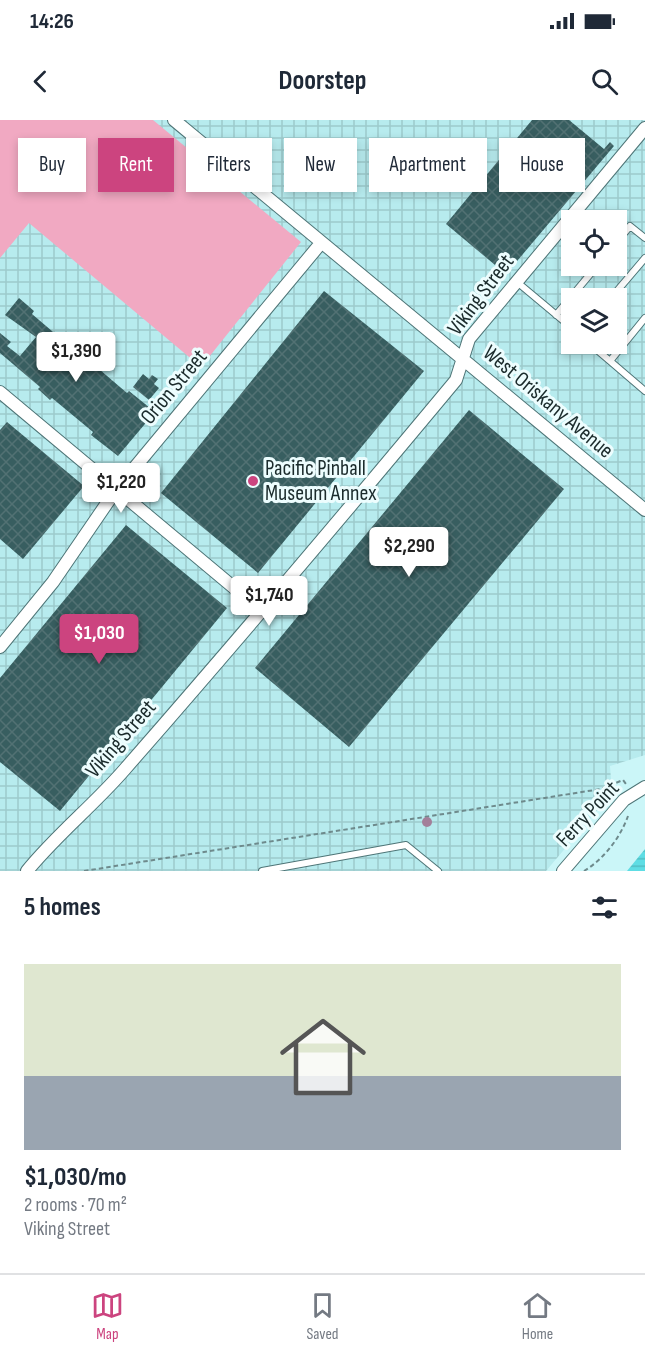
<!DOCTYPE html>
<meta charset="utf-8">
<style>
:root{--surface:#fff;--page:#f2f2f3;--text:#1f2937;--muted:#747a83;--line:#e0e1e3;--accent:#cc447f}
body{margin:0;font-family:"Sofia Sans Condensed",sans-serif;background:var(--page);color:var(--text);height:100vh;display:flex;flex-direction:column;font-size:22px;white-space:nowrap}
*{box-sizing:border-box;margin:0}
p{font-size:20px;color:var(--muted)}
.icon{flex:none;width:33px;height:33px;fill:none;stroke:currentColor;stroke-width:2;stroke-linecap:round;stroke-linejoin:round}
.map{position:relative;height:751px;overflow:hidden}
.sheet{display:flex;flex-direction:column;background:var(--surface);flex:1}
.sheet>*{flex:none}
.top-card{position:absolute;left:18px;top:18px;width:609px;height:54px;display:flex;gap:12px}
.controls{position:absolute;left:561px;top:90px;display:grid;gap:12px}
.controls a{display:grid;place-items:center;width:66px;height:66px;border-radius:0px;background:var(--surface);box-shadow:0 3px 9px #0003;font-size:30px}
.price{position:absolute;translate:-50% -51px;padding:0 14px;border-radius:6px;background:#fff;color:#222;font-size:20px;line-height:39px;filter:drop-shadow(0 2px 3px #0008)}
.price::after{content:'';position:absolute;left:50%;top:36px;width:18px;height:14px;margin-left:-9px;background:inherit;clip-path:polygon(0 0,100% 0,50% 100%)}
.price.active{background:var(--accent);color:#fff}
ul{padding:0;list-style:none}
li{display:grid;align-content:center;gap:12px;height:318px;padding:0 24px}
li span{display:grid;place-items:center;height:186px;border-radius:0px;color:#555}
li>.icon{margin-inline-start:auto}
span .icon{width:108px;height:108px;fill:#fffc;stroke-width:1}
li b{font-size:26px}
h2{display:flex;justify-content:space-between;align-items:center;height:72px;padding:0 24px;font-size:26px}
.tag{padding:0 21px;border-radius:0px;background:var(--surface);box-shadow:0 3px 9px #0003;font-size:21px;line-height:54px}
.tag.active{background:var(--accent);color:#fff}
.status{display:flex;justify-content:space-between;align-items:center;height:42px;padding:0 30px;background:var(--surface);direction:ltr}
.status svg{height:16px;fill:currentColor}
header{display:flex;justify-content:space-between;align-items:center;height:78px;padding:0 24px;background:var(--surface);font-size:27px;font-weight:700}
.menu{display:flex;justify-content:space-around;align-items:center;height:84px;border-top:2px solid var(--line);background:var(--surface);font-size:16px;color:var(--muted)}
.menu a{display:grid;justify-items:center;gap:3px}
.menu .active{color:var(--accent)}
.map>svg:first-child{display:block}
.industrial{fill:url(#industrial-grid);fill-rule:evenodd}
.green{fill:#f1a9c2}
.water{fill:url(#water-rules)}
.pier{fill:#cbf6f8}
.building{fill:url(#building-cross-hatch)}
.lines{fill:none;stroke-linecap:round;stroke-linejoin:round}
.service-casing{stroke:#4e7577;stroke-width:8}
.minor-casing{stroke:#4e7577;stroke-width:14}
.path{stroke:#6e8a8c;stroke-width:2;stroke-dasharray:4.5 3;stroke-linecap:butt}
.service{stroke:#fff;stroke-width:6}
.minor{stroke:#fff;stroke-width:12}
.tree{fill:#a37f9a}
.poi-dot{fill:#cc447f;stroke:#edfdfe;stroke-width:2}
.labels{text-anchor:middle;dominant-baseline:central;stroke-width:6;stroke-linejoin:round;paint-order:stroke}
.street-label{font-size:22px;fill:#1b2b2c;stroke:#edfdfe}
.poi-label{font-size:22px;fill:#1b2b2c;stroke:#edfdfe;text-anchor:start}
</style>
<div class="status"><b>14:26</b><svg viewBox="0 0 49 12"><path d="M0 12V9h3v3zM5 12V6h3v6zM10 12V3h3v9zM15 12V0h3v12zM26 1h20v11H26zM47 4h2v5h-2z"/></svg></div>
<header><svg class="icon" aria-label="back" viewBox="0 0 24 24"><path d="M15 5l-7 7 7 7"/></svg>Doorstep<svg class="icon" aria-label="search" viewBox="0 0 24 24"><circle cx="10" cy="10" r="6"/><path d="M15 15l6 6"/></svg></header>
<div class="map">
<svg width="645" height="751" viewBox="0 0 645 751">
<defs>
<pattern id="industrial-grid" width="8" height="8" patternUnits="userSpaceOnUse" patternTransform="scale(1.5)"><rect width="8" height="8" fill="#b7ebee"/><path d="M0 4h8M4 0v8" fill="none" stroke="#9dcacc"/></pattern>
<pattern id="water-rules" width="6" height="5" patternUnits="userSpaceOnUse" patternTransform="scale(1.5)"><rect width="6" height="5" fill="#5edde4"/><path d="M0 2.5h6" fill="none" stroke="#51bec4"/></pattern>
<pattern id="building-cross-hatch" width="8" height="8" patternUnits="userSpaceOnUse" patternTransform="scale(1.5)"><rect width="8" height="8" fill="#385e60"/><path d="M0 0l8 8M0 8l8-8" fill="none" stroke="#527173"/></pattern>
</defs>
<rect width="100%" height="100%" fill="#cbf6f8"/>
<!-- industrial -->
<path class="industrial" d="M0,0H645V635L610,646L612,673L546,751H0ZM572,100H616V146H572ZM572,178H616V224H572Z"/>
<!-- green -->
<path class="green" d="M0,0H153L301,122L201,247L29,103L0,138Z"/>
<!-- water -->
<path class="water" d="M645,719V751H618Z"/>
<!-- pier -->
<path class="pier" d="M645,716V729L627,751H615Z"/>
<!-- building -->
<path class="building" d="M532,0H569L604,29L610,22L614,26L507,153L503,149L510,141L503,136L495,145L446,104Z
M324,171L424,251L258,453L161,373Z
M19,178L34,191L32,194L73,229L75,226L87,236L86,238L127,273L129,271L155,292L118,336L91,315L93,312L52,278L50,280L38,269L40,267L0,233V213L11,222L7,226L20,236L36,217L5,195Z
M143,254L149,259L152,255L158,259L154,264L159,268L149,280L133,267Z
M469,290L564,369L349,627L255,548Z
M7,302L84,366L23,439L0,419V310Z
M126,405L227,488L60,691L0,642V558Z"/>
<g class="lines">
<!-- service casing -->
<g class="service-casing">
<path id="service" d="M616,123L630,106L645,118
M517,162L572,208
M611,178L645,138
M556,195L597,146
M590,224L610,241L645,198
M610,241L645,271
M262,751L406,725L438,751"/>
</g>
<!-- minor casing -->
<g class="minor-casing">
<path id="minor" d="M174,0L645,390
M0,272L263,492
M0,527L53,462L116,370L321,123
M27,751C57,714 94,685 125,649C237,521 347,391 456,260L469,219L645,8
M563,751L624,680L645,667"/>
</g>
<!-- path -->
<path class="path" d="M84,751L601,669L623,660L626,664
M584,751C604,739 620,718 628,696"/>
<!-- service -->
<use href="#service" class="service"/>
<!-- minor -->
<use href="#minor" class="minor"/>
</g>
<!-- trees -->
<circle class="tree" cx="427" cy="702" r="5"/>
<!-- markers -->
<circle class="poi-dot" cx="253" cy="361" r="6"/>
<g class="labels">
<!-- street labels -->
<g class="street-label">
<text transform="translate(481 175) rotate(-53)">Viking Street</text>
<text transform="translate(174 267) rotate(-50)">Orion Street</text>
<text transform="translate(548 282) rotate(40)">West Oriskany Avenue</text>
<text transform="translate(121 619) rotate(-49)">Viking Street</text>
<text transform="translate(588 694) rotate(-47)">Ferry Point</text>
</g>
<!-- poi labels -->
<g class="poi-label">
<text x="265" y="348">Pacific Pinball<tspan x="265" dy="25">Museum Annex</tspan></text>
</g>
</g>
</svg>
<div class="controls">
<a><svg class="icon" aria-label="locate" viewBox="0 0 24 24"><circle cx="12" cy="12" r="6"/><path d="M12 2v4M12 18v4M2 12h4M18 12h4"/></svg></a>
<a><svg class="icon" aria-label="layers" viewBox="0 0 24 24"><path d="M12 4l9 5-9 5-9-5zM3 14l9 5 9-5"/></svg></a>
</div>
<b class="price" style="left:76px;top:263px">$1,390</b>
<b class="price" style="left:121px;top:394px">$1,220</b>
<b class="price" style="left:409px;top:458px">$2,290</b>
<b class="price" style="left:269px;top:507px">$1,740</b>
<b class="price active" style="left:99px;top:545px">$1,030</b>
<div class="top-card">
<a class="tag">Buy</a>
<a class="tag active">Rent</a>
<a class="tag">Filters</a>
<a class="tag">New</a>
<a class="tag">Apartment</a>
<a class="tag">House</a>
</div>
</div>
<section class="sheet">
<h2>5 homes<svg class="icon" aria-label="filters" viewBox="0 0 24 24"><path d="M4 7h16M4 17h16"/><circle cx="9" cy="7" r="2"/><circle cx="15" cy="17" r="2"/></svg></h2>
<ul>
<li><span style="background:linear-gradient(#dfe7d0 60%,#9aa5b1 0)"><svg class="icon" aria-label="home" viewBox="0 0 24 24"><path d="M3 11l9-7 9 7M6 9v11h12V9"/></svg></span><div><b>$1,030/mo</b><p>2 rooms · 70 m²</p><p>Viking Street</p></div></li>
</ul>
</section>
<nav class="menu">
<a class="active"><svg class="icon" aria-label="map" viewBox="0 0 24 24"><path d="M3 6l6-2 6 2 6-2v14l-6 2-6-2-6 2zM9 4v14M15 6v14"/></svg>Map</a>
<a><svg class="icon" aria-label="saved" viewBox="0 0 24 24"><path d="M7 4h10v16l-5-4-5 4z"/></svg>Saved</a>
<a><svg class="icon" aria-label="home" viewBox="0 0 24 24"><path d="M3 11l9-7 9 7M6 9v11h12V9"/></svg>Home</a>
</nav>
